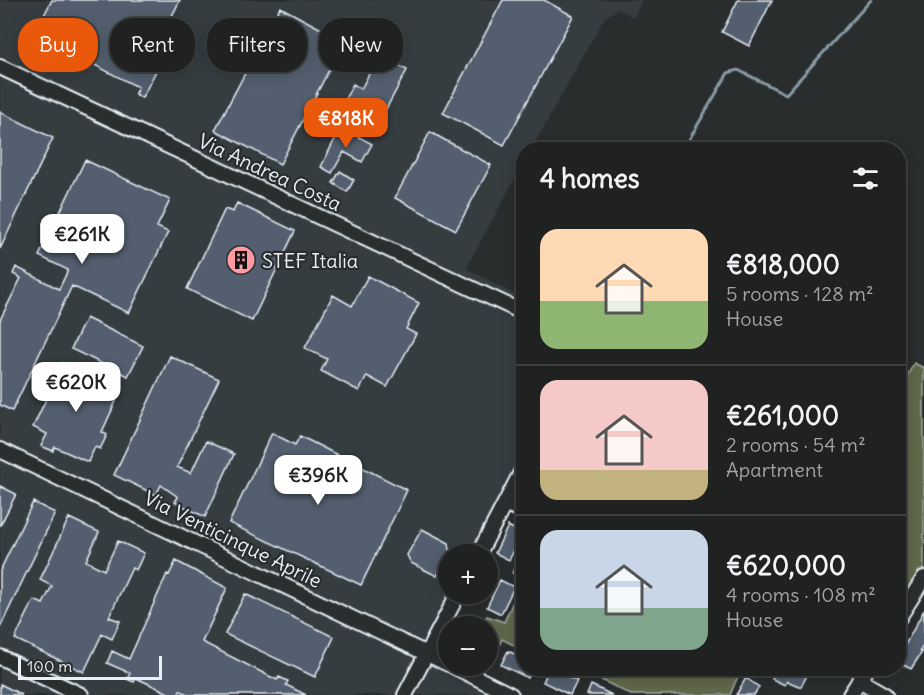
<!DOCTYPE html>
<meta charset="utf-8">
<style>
:root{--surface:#202222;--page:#2d2f2f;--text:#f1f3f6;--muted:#a2a4a5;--line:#3d3f40;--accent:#ea580c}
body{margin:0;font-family:Delius,sans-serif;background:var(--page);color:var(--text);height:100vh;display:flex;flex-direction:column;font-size:22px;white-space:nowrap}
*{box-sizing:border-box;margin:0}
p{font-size:20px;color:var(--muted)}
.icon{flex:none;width:33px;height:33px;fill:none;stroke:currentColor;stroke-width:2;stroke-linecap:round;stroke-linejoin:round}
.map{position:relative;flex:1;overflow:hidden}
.sheet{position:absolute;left:516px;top:142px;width:390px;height:534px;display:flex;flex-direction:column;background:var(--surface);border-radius:24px;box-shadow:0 3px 15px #0003,0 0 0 2px var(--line)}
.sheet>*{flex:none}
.guide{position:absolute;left:18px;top:18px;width:408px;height:54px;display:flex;gap:12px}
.buttons{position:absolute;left:438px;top:544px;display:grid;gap:12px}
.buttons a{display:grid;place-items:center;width:60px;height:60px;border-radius:50%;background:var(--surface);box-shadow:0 3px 15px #0003,0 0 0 2px var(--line);font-size:30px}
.scale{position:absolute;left:18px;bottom:15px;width:144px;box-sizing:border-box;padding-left:6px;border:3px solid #e8f1f8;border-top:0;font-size:16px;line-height:21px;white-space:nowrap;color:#e8f1f8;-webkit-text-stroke:4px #2a2d2e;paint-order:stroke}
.price{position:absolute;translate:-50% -51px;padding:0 14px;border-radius:12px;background:#fff;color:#222;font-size:20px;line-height:39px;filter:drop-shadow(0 2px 3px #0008)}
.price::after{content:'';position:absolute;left:50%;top:36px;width:18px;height:14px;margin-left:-9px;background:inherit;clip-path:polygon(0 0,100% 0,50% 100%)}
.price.selected{background:var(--accent);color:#fff}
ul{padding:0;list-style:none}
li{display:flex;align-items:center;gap:18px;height:150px;padding:0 24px}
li+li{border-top:2px solid var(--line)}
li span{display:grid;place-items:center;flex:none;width:168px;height:120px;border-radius:18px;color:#555}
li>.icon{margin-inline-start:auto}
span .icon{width:72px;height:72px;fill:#fffc;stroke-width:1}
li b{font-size:26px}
h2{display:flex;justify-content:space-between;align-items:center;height:72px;padding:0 24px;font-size:26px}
.tag{padding:0 21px;border-radius:24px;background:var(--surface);box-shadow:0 3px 15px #0003,0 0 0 2px var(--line);font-size:21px;line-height:54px}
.tag.selected{background:var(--accent);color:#fff}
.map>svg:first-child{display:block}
.built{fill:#363c41}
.green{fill:#61674c;stroke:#a4aca2;stroke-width:1.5}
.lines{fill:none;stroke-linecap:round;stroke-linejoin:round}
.stream{stroke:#889ca5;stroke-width:3}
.building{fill:#535e6e;stroke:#e8f1f8;stroke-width:1.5}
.minor-casing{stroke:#e8f1f8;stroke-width:18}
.minor{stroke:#2a2d2e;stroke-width:14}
.labels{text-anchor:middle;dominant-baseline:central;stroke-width:4.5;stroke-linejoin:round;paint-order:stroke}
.street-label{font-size:20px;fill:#e8f1f8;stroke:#2a2d2e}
.poi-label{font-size:20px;fill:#e8f1f8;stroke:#2a2d2e;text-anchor:start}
</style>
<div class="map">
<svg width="924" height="695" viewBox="0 0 924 695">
<rect width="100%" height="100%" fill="#2a2d2e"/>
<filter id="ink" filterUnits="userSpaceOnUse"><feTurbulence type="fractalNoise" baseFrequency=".0167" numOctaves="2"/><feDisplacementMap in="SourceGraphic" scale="12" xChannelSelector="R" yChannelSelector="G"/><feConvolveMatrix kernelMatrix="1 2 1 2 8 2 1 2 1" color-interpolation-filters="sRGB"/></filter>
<g filter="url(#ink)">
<!-- built -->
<path class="built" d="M0,0H642L634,17L618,9L604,18L531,150H524L523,164L466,268L523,299V467L478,555H448V594H458L425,657L512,695H0Z"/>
<!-- green -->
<path class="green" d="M914,363L924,368V578L899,619V391Z
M522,552H524L523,650L502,639L499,646L488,641V627H481L487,616L504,622L523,579L512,573Z
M571,669H741L730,695H631L590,674L588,677Z"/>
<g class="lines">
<!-- stream -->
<path class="stream" d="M683,150L728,73L738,70L786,94L871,0"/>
</g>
<!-- building -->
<path class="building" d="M52,0H180L168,24L178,29L173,39L163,34L149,60L159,65L142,98L135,94L138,87L34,34Z
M503,0H544L573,16L504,145L443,113Z
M738,0H772L749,46L722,32Z
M280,7L344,41L280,164L215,130Z
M379,55L407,70L379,122L343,103L353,84L361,89Z
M0,112L53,138L0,249Z
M341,127L372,144L362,162L344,152L332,173L321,167Z
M430,132L491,165L456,230L395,198Z
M85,160L170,200L157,227L168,232L129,313L72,286L12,411L0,405V320L21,278L13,274L16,267L59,289L68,270L39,256Z
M340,171L354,180L347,192L333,183Z
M237,203L295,231L252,321L187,289L225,209L233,212Z
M368,276L419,303L406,329L416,334L387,387L367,376L359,391L321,371L327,359L305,348L333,295L352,306Z
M86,318L143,346L128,376L71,349Z
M170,356L219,379L177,467L191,473L206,441L234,454L205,517L175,502L178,497L161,485L156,495L114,475Z
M63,363L121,390L102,432L107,435L100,449L95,447L88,462L55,447L53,451L41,446L47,434L33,427Z
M272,433L295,445L300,436L407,490L361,585L229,523Z
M0,486L16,494L0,526Z
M33,502L55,513L0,628V571Z
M69,518L99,532L86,561L104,570L118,541L144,553L136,570L132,568L109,617L120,621L112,639L102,634L84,672L15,639L34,600L43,604L52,586L40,580Z
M508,526L524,534V548L517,545L509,560L495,553Z
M422,529L449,543L450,551L437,576L411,563L407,555Z
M176,561L227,588L202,642L277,680L279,677L288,681L286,685L306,695H189L180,690L178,695H173L136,678L134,682L127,679L130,673L107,663L112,651L129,659L167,574L169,575Z
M500,580L514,587L501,614L487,607Z
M245,594L334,637L315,677L225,634Z
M924,610V644L920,651L922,652L911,669L898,662V658Z
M460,618L478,627H456Z
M508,651L524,658V669H532L528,678L501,665Z
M549,669L577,681L570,695L543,682Z
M777,669H799L808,673L801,687L787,681L785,685L772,679Z
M746,678L759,687L754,695H736Z
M0,684L22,695H0Z
M591,685L612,695H587Z"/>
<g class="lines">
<!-- minor casing -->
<g class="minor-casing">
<path id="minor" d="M0,67L524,313
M0,450L448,664
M505,503L524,512
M478,555L524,467
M898,619L924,578
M0,657L81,695
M453,666L511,695
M859,680L885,695
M405,695L458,594
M850,695L867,669"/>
</g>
<!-- minor -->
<use href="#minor" class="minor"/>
</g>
</g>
<!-- icons -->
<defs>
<g id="building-disc" transform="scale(1.5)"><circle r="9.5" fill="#ff9aa2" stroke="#2a2d2e"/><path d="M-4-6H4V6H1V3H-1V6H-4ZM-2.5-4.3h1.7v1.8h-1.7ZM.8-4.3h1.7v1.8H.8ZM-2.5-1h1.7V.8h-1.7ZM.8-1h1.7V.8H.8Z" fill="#111"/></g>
</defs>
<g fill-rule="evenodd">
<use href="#building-disc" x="241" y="260"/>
</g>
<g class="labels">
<!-- street labels -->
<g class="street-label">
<text transform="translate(270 172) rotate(25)">Via Andrea Costa</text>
<text transform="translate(233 539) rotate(26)">Via Venticinque Aprile</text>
</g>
<!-- poi labels -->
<g class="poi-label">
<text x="262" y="260">STEF Italia</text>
</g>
</g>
</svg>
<div class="buttons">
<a>+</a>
<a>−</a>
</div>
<div class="scale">100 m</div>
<b class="price selected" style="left:346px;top:149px">€818K</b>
<b class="price" style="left:82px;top:265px">€261K</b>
<b class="price" style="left:76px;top:413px">€620K</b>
<b class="price" style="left:318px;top:506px">€396K</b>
<div class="guide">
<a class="tag selected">Buy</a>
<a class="tag">Rent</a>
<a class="tag">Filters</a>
<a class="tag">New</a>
</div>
<section class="sheet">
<h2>4 homes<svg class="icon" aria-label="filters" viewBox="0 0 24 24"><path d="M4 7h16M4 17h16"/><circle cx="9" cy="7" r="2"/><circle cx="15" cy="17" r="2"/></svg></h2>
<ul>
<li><span style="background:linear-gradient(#ffd9b3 60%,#8fb573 0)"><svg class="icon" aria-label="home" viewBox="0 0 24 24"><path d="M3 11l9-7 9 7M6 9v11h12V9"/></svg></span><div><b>€818,000</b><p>5 rooms · 128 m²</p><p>House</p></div></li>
<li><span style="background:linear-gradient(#f6c9c9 75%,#c2b280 0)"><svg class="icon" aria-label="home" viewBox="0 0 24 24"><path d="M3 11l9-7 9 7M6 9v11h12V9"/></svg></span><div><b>€261,000</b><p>2 rooms · 54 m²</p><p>Apartment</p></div></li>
<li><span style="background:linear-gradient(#c9d6e8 65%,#7fa58c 0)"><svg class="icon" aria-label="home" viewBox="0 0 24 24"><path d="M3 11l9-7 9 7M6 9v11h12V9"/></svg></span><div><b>€620,000</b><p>4 rooms · 108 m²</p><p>House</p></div></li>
</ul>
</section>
</div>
